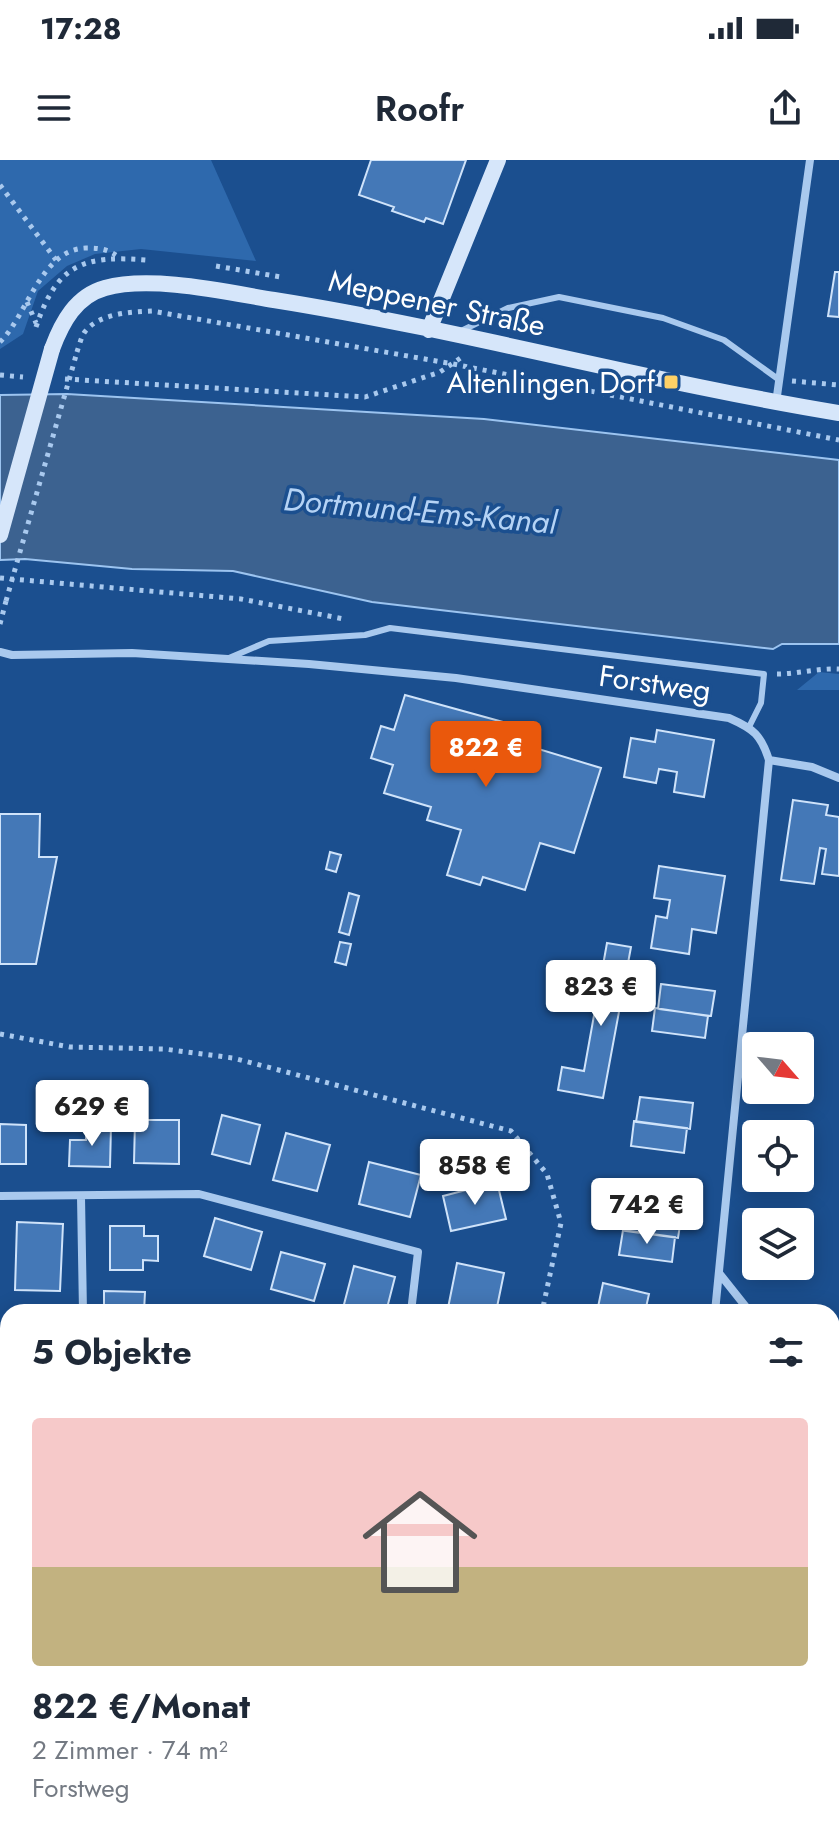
<!DOCTYPE html>
<html lang="de">
<meta charset="utf-8">
<style>
:root{--surface:#fff;--page:#f6f6f7;--text:#1f2937;--muted:#747a83;--accent:#ea580c}
body{margin:0;font-family:Jost,sans-serif;background:var(--page);color:var(--text);height:100vh;display:flex;flex-direction:column;font-size:30px;white-space:nowrap}
*{box-sizing:border-box;margin:0}
p{font-size:26px;color:var(--muted)}
.icon{flex:none;width:44px;height:44px;fill:none;stroke:currentColor;stroke-width:2;stroke-linecap:round;stroke-linejoin:round}
.map{position:relative;flex:1;overflow:hidden}
.details{position:absolute;left:0px;top:1144px;width:840px;height:536px;display:flex;flex-direction:column;background:var(--surface);border-radius:24px 24px 0 0;box-shadow:0 4px 20px #0003}
.details>*{flex:none}
.needle{width:52px;rotate:118deg}
.controls{position:absolute;left:742px;top:872px;display:grid;gap:16px}
.controls a{display:grid;place-items:center;width:72px;height:72px;border-radius:8px;background:var(--surface);box-shadow:0 4px 20px #0003;font-size:40px}
.price{position:absolute;translate:-50% -68px;padding:0 18px;border-radius:8px;background:#fff;color:#222;font-size:26px;line-height:52px;filter:drop-shadow(0 2px 4px #0008)}
.price::after{content:'';position:absolute;left:50%;top:48px;width:24px;height:18px;margin-left:-12px;background:inherit;clip-path:polygon(0 0,100% 0,50% 100%)}
.price.on{background:var(--accent);color:#fff}
ul{padding:0;list-style:none}
li{display:grid;align-content:center;gap:16px;height:424px;padding:0 32px}
li span{display:grid;place-items:center;height:248px;border-radius:8px;color:#555}
li>.icon{margin-inline-start:auto}
span .icon{width:144px;height:144px;fill:#fffc;stroke-width:1}
li b{font-size:34px}
h2{display:flex;justify-content:space-between;align-items:center;height:96px;padding:0 32px;font-size:34px}
.status{display:flex;justify-content:space-between;align-items:center;height:56px;padding:0 40px;background:var(--surface);direction:ltr}
.status svg{height:22px;fill:currentColor}
header{display:flex;justify-content:space-between;align-items:center;height:104px;padding:0 32px;background:var(--surface);font-size:36px;font-weight:600}
.map>svg:first-child{display:block}
.green{fill:#2e69ad}
.water{fill:#3c6290;stroke:#9cc4f0;stroke-width:2}
.building{fill:#4478b7;stroke:#cfe3fa;stroke-width:2}
.lines{fill:none;stroke-linecap:round;stroke-linejoin:round}
.path{stroke:#a9c9ee;stroke-width:5;stroke-dasharray:4 6;stroke-linecap:butt}
.service{stroke:#a9c9ee;stroke-width:6}
.minor{stroke:#a9c9ee;stroke-width:8}
.secondary{stroke:#d6e6fa;stroke-width:16}
.path-bridge{stroke:#a9c9ee;stroke-width:5;stroke-dasharray:4 6;stroke-linecap:butt}
.secondary-bridge{stroke:#d6e6fa;stroke-width:16}
.poi-dot{fill:#ffd166;stroke:#1b4f8f;stroke-width:3}
.labels{text-anchor:middle;dominant-baseline:central;stroke-width:7;stroke-linejoin:round;paint-order:stroke}
.street-label{font-size:30px;fill:#fff;stroke:#1b4f8f}
.poi-label{font-size:30px;fill:#fff;stroke:#1b4f8f;text-anchor:end}
.water-label{font-size:32px;font-style:italic;fill:#b5d3f5;stroke:#1b4f8f}
</style>
<div class="status"><b>17:28</b><svg viewBox="0 0 49 12"><path d="M0 12V9h3v3zM5 12V6h3v6zM10 12V3h3v9zM15 12V0h3v12zM26 1h20v11H26zM47 4h2v5h-2z"/></svg></div>
<header><svg class="icon" aria-label="menu" viewBox="0 0 24 24"><path d="M4 6h16M4 12h16M4 18h16"/></svg>Roofr<svg class="icon" aria-label="share" viewBox="0 0 24 24"><path d="M12 15V3M7 8l5-5 5 5M5 13v7h14v-7"/></svg></header>
<div class="map">
<svg width="839" height="1680" viewBox="0 0 839 1680">
<rect width="100%" height="100%" fill="#1b4f8f"/>
<!-- green -->
<path class="green" d="M0,0H211L256,101L141,89L95,94L67,106L38,131L23,174L0,189Z
M819,512L839,514V530H797Z
M832,1339L839,1352V1489L832,1492Z"/>
<!-- water -->
<path class="water" d="M67,234L484,259L839,300V484H782L773,489L372,442L233,411L132,409L25,399L0,400V235Z"/>
<!-- building -->
<path class="building" d="M371,0H466L443,64L426,58L424,62L392,51L394,47L359,35Z
M835,112H839V157L828,156Z
M405,535L503,562L499,577L601,608L574,693L540,683L525,730L483,717L480,725L447,715L461,670L427,660L431,647L384,633L393,605L371,598L381,566L394,570Z
M657,570L714,580L704,637L674,632L677,612L659,609L656,623L624,617L631,578L655,582Z
M793,640L828,645L826,655L839,657V716L822,714L826,689L820,688L814,724L781,720Z
M0,654H40L39,697H57L36,804H0Z
M330,692L341,695L336,712L326,709Z
M659,706L725,716L716,773L692,769L689,794L651,788L656,756L667,758L670,740L654,738Z
M349,733L359,736L349,775L339,772Z
M340,782L351,784L346,805L335,802Z
M607,783L631,787L603,938L558,930L562,907L584,911Z
M661,824L715,831L711,856L658,849Z
M655,848L708,856L705,878L652,871Z
M640,937L693,943L690,969L636,962Z
M222,955L260,965L250,1004L212,994Z
M135,960H179V1004L134,1003Z
M634,961L687,968L684,993L631,986Z
M0,964L26,965V1004H0Z
M86,966H111L110,1007L69,1006L70,980H86Z
M286,973L330,985L317,1031L273,1020Z
M369,1002L421,1015L410,1057L359,1044Z
M497,1022L506,1059L451,1071L443,1036Z
M628,1047L682,1053L678,1078L625,1071Z
M215,1058L262,1072L251,1110L204,1096Z
M17,1062L63,1064L60,1131L15,1130Z
M110,1066H144V1076H158V1101L143,1100V1110H110Z
M623,1070L675,1077L672,1102L619,1095Z
M281,1092L325,1104L314,1141L271,1129Z
M457,1103L504,1113L496,1152H468L448,1148Z
M354,1106L395,1117L386,1152H342Z
M603,1123L649,1134L645,1152H597Z
M104,1131L145,1132L144,1152H104Z
M0,1397L8,1398V1448L0,1447Z
M8,1533V1570L0,1572V1535Z
M8,1641V1672H21L24,1680H0V1643Z
M832,1650H839V1680H820V1672H832Z
M96,1672H148L150,1677L142,1680H90L88,1675Z
M228,1672H259L262,1680H213L212,1677Z
M331,1672H368L341,1680H334Z"/>
<g class="lines">
<!-- path -->
<path class="path" d="M0,25L56,100
M216,106L281,117
M27,142L36,163
M36,167C57,104 83,95 146,100
M0,182C27,156 41,89 86,88C101,88 108,89 120,98
M77,192C79,186 81,178 84,173C98,153 131,152 152,151L453,204L839,280
M0,215L23,217
M65,219L365,237L440,212L465,195
M792,221L839,225
M0,418L241,439L344,459
M0,464L6,441
M777,514C798,514 818,508 839,509
M0,874L70,887L164,889L233,898L511,971L547,1014L561,1063L542,1152
M832,1371L839,1372"/>
<!-- service -->
<path class="service" d="M459,172L508,148L559,137L663,158L724,180L778,219
M229,498L269,481L365,475L390,468L764,514L761,543L749,567
M0,1619L8,1617
M36,1672L39,1680
M307,1672L310,1680"/>
<!-- minor -->
<path class="minor" d="M776,243L810,0
M0,492L12,495L132,493L309,504L456,518L729,558C754,569 761,575 769,600L715,1152
M769,600L812,607L839,618
M0,1036L199,1034L418,1092L411,1152
M81,1037L83,1152
M719,1113L750,1152
M832,1306L839,1319
M832,1526L839,1523
M433,1680L459,1672
M635,1680V1672"/>
<!-- secondary -->
<path class="secondary" d="M429,170L498,0
M52,189C62,162 76,136 105,128C151,115 226,132 274,140C463,170 649,222 839,253"/>
<!-- path-bridge -->
<path class="path-bridge" d="M6,441L77,192"/>
<!-- secondary-bridge -->
<path class="secondary-bridge" d="M0,375L52,189"/>
</g>
<!-- markers -->
<rect class="poi-dot" x="663" y="214" width="16" height="16" rx="4"/>
<g class="labels">
<!-- street labels -->
<g class="street-label">
<text transform="translate(437 143) rotate(12)">Meppener Straße</text>
<text transform="translate(655 523) rotate(8)">Forstweg</text>
</g>
<!-- poi labels -->
<g class="poi-label">
<text x="655" y="222">Altenlingen Dorf</text>
</g>
<!-- water labels -->
<g class="water-label">
<text transform="translate(420 351) rotate(5)">Dortmund-Ems-Kanal</text>
</g>
</g>
</svg>
<div class="controls">
<a><svg class="needle" viewBox="-14 -14 28 28"><path d="M0-13l5 13h-10z" fill="#e53935"/><path d="M0 13l5-13h-10z" fill="#747a83"/></svg></a>
<a><svg class="icon" aria-label="locate" viewBox="0 0 24 24"><circle cx="12" cy="12" r="6"/><path d="M12 2v4M12 18v4M2 12h4M18 12h4"/></svg></a>
<a><svg class="icon" aria-label="layers" viewBox="0 0 24 24"><path d="M12 4l9 5-9 5-9-5zM3 14l9 5 9-5"/></svg></a>
</div>
<b class="price on" style="left:486px;top:629px">822 €</b>
<b class="price" style="left:601px;top:868px">823 €</b>
<b class="price" style="left:92px;top:988px">629 €</b>
<b class="price" style="left:475px;top:1047px">858 €</b>
<b class="price" style="left:647px;top:1086px">742 €</b>
<section class="details">
<h2>5 Objekte<svg class="icon" aria-label="filters" viewBox="0 0 24 24"><path d="M4 7h16M4 17h16"/><circle cx="9" cy="7" r="2"/><circle cx="15" cy="17" r="2"/></svg></h2>
<ul>
<li><span style="background:linear-gradient(#f6c9c9 60%,#c2b280 0)"><svg class="icon" aria-label="home" viewBox="0 0 24 24"><path d="M3 11l9-7 9 7M6 9v11h12V9"/></svg></span><div><b>822 €/Monat</b><p>2 Zimmer · 74 m²</p><p>Forstweg</p></div></li>
</ul>
</section>
</div>
